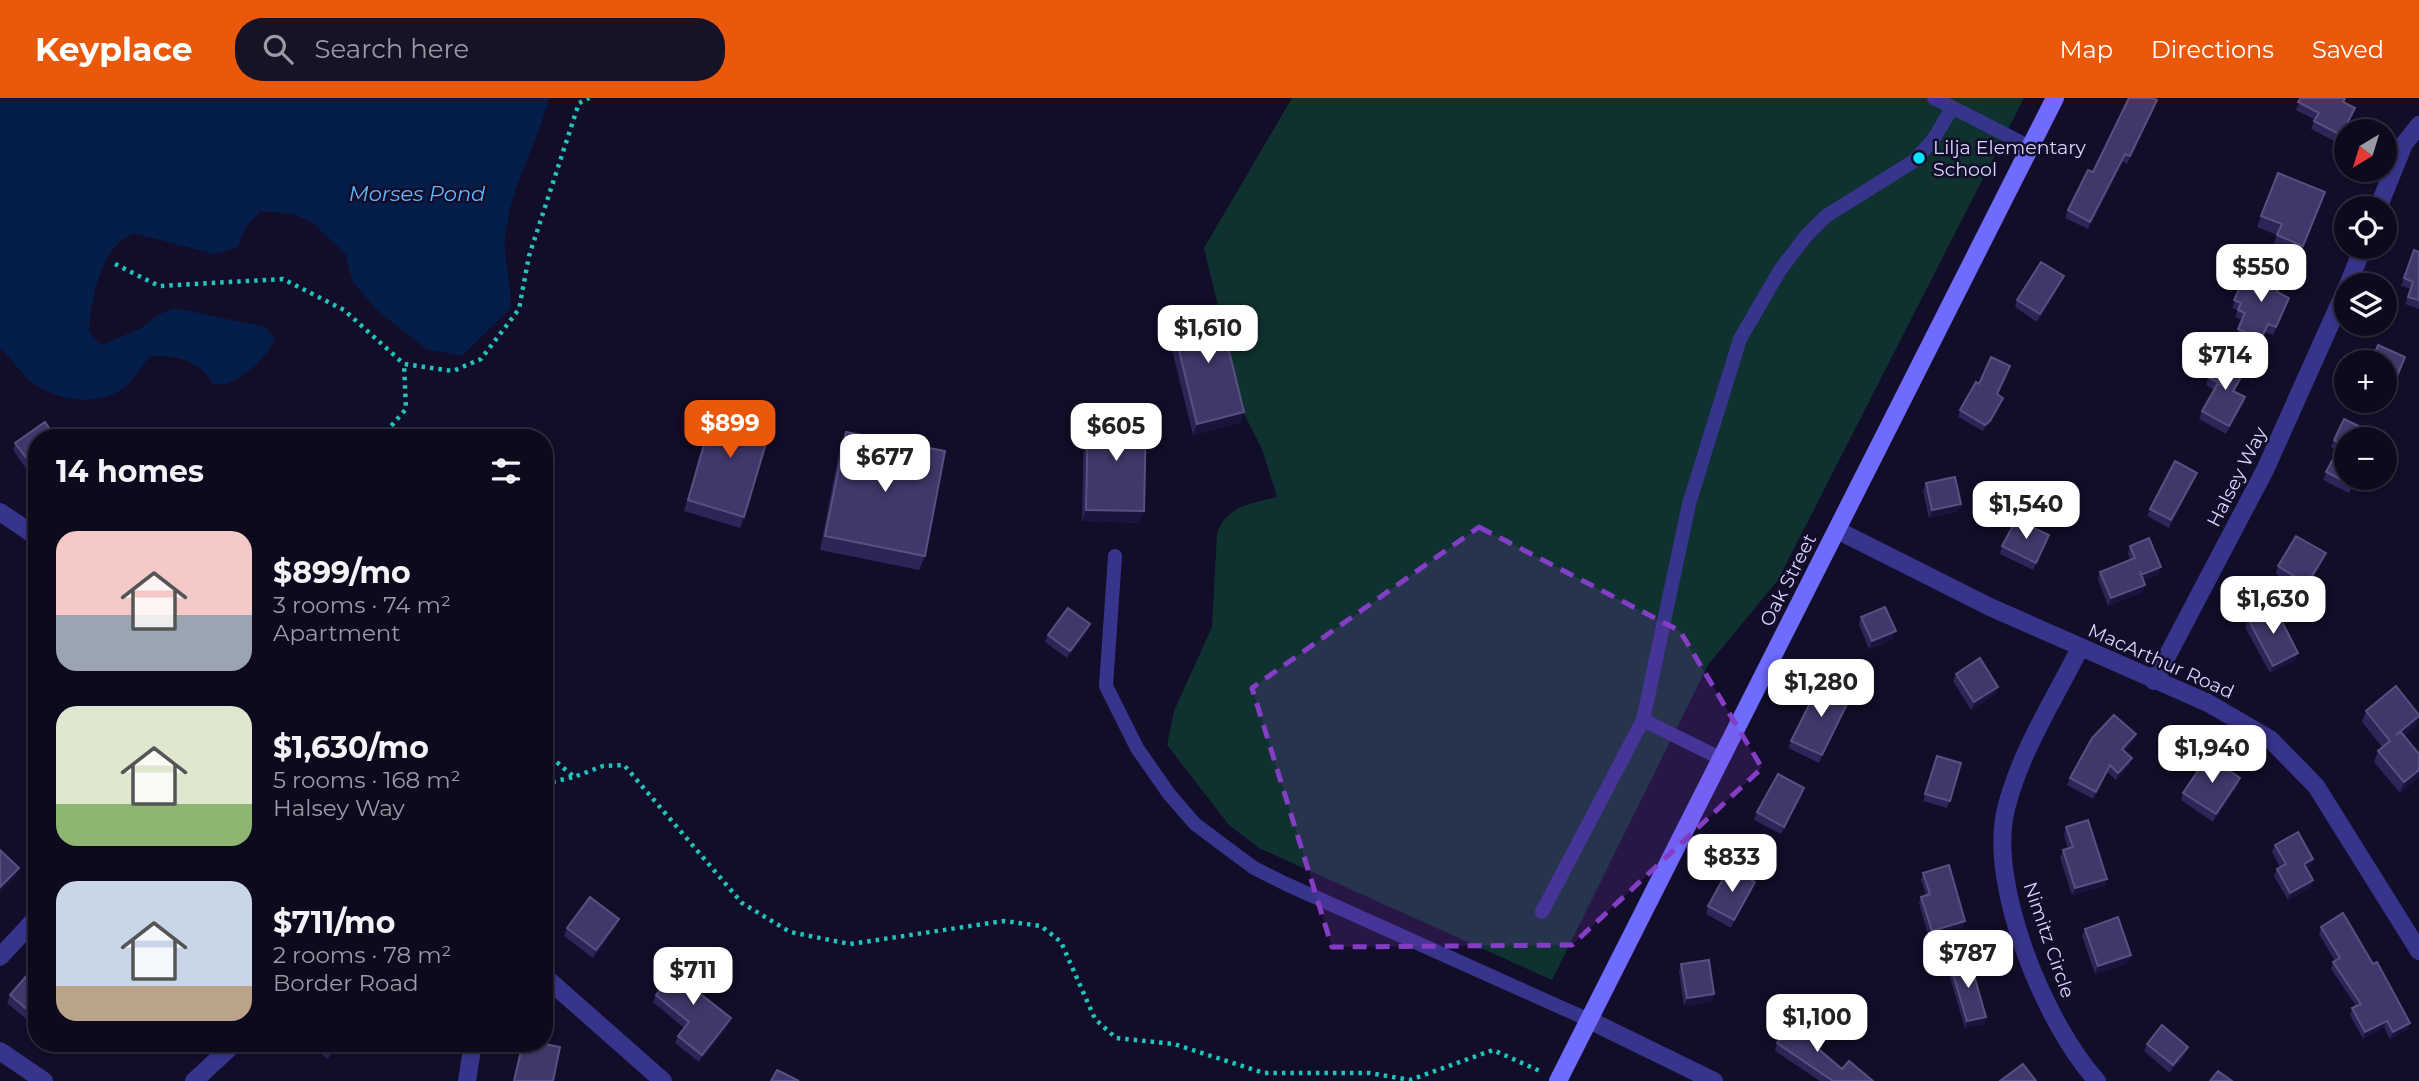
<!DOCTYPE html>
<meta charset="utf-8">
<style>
:root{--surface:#0e0a1e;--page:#171327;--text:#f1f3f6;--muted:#9b9aa4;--line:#2e2b3c;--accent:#ea580c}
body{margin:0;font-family:Montserrat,sans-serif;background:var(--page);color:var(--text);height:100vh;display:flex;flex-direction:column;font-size:26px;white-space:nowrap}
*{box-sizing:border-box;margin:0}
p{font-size:23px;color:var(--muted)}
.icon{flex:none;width:38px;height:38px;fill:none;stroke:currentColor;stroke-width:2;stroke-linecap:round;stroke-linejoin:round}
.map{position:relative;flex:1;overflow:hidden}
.panel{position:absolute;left:28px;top:331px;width:525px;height:623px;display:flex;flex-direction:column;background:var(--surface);border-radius:28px;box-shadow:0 2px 5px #0004,0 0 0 2px var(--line)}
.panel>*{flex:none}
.needle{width:46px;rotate:218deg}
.fabs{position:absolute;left:2334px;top:21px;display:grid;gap:14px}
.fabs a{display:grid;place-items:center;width:63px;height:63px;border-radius:50%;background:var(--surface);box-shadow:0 2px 5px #0004,0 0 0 2px var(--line);font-size:35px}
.price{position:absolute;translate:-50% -60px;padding:0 16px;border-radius:14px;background:#fff;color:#222;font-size:23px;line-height:46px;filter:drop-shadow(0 2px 4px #0008)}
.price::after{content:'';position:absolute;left:50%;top:42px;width:21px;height:16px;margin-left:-10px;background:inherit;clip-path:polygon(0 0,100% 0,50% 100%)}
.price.current{background:var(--accent);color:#fff}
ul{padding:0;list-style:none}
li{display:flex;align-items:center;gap:21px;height:175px;padding:0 28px}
li span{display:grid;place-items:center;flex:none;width:196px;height:140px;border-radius:21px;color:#555}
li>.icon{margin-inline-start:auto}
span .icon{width:84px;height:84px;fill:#fffc;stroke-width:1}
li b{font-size:30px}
h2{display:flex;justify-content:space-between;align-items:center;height:84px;padding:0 28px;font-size:30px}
header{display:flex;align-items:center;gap:42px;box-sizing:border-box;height:98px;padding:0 35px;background:var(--accent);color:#fff}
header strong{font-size:33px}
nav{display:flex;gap:38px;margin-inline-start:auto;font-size:24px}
.search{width:490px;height:63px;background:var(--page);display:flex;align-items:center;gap:18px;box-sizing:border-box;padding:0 24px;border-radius:28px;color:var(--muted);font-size:26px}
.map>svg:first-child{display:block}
.green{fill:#0f3231}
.water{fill:#051e49}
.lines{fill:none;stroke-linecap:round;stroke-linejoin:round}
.path{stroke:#23c3ba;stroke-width:4.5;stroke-dasharray:3.5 5;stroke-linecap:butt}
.lane{stroke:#37348b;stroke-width:14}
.street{stroke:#37348b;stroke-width:18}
.secondary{stroke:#6f6bff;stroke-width:18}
.wall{fill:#2f2458}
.shaded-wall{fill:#1c133d}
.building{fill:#41376a;stroke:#595081;stroke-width:2}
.marked{fill:#843dc5;fill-opacity:0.2;stroke:#843dc5;stroke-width:5;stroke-dasharray:14 9;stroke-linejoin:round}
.poi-dot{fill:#00e5ff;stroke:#120d28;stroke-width:2.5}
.labels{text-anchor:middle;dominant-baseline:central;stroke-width:5;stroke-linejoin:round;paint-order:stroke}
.poi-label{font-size:19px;fill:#d9d4ff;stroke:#120d28;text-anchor:start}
.street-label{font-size:19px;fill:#d9d4ff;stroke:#120d28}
.water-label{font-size:21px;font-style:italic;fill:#62b6ff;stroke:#120d28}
</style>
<header>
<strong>Keyplace</strong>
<div class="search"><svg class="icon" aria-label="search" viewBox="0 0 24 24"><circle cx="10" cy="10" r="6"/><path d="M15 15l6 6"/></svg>Search here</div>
<nav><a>Map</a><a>Directions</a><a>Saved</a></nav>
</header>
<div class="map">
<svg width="2419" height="983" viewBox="0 0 2419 983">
<rect width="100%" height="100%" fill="#120d28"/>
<!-- green -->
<path class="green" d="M1292,0H2024L1778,482L1708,567L1552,882L1259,750L1229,727L1167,647L1174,613L1212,529L1217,435C1227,408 1251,405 1277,399L1262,351L1244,316L1204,150Z"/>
<!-- water -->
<path class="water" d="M0,0H549C536,50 510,88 505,141C503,164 513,187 510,211L462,258L426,251L378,213L352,183L346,157L313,125L294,116L261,113L246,129L237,150L215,156L133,135C100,150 91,201 89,234L102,247L141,230L159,216L175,210L266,229L275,241C265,261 238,288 214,287C198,262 179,257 150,258C142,267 135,280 126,288C100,309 61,304 34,286C21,277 13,261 0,251Z"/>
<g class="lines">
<!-- path -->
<path class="path" d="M115,166L159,188L283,181L344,212L404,266
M370,340L385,335L406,311L404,266L453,273L481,261L519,211L529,158L579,5L589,0
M544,653L574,679L603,668L624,667L742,805L790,834L850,846L1004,823L1041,828L1061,844L1095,921L1116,940L1174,946L1264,975H1370L1410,982L1493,952L1542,974
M544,686L573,679"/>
<!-- lane -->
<path class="lane" d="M1934,0L2030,49
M1115,458L1106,588L1137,650L1169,696L1195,726L1254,770L1286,786L1589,922
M1720,660L1643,622L1689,406L1740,241L1780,172L1806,138L1826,118L1914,63L1933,42L1952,10
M1542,814L1643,622"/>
<!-- street -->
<path class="street" d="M2378,110L2404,46L2419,27
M2348,187L2363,149
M0,414L37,439
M1837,432L1990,509L2208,605L2270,641L2316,688L2419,853
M2080,550C2054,602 2020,654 2006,711C1987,787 2046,927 2097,983
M2154,583L2265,372L2347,189
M0,859L37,819
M544,878L663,983
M1589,922L1714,983
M0,953L44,983
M194,983L235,945
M467,983L473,945"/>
<!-- secondary -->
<path class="secondary" d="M1558,983L2055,0"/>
</g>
<!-- wall -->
<path class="wall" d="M2301,0H2346L2344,4L2353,17L2338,45L2311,31L2315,22L2296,12Z
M2154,10L2127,66L2123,64L2088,131L2065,120L2068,112L2093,74Z
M2321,105L2299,159L2273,148L2277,137L2257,129L2261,118Z
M2414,152L2419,154V211L2405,206L2411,191L2401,188Z
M2061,185L2037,224L2015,209L2017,202Z
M2242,185L2249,188L2278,195L2289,200L2273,237L2265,234L2259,249L2236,239L2242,222L2235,219L2238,212L2232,210Z
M1171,220L1244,314L1240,325L1193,337L1167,231Z
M2405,259L2385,308L2373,303H2385V264Z
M2245,272L2242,280L2234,294L2245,299L2243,307L2226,336L2199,321L2202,313L2214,292L2206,287L2208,279Z
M1997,297L2003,300L2001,306L1987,329L1983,333L1958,319L1960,312Z
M716,305L744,419L740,430L684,413Z
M1088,317L1140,425L1082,423L1084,328Z
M2365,331L2361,341H2347V380H2357L2349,395L2323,382L2337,353L2331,349L2334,342Z
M846,334L925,458L919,472L820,452L840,349Z
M37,340V384L36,385L13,352L15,345Z
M2194,382L2169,430L2147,418L2150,411Z
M1926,385L1961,406L1958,413L1929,420L1923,393Z
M2046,445L2033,472L2000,456L2002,448Z
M2130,448L2158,477L2143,482L2145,487L2142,494L2108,508L2098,481L2100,474L2130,462L2128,455Z
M2323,463L2304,493L2276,476L2278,468Z
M1861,519L1893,541L1869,551L1859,526Z
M2248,521L2298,555L2295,562L2270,575L2245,529Z
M1087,534L1067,560L1045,544L1048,537Z
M1956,576L1996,596L1971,612L1953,583Z
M1850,600L1819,665L1788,650L1791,643Z
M2366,613L2419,617L2416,628L2404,638L2419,656L2400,695L2374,664L2378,653L2382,649L2362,624Z
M2136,636L2133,643L2124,653L2130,667L2116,682L2107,674L2093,701L2067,687L2070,680Z
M1934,665L1950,703L1947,710L1923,703Z
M2238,687L2213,724L2181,702L2183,695Z
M1802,697L1781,736L1754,722L1757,714Z
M2066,729L2107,781L2104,788L2072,797L2060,760L2063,752L2068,750L2064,737Z
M2275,747L2313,761L2310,769L2306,771L2313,782L2310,790L2288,802L2274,778L2277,771L2280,769L2272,754Z
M1923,775L1963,830L1929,840L1919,805L1921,799L1926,797L1921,782Z
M1752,792L1731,830L1706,816L1708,808Z
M616,829L593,860L564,838L567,830Z
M2321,829L2410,925L2408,931L2390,941L2384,929L2363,941L2350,917L2352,910L2356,908L2331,871L2333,864L2335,863L2319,836Z
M2085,831L2131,857L2128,865L2095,876L2082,838Z
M1681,866L1714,896L1711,904L1684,908L1679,874Z
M1950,866L1986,919L1984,926L1965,930L1948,873Z
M37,878V930L7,905L10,897Z
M708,882L705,889L700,895L728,928L699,964L675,945L678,938L684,930L653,904L656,897Z
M166,945H177L172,950Z
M306,945H340L328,961Z
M522,945H540L553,983H513Z
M1777,945L1818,946L1816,950L1842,971L1873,983H1820L1775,953Z
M2147,946L2185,957L2170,975L2144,953Z"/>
<!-- shaded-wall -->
<path class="shaded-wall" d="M2157,2L2154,10L2127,66L2130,58Z
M2355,10L2353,17L2338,45L2341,37Z
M2125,56L2123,64L2088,131L2090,124Z
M2064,178L2061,185L2037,224L2040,216Z
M2245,299L2243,307L2226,336L2229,328Z
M2003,300L2001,306L1987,329L1983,333L1985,327Z
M1244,314L1240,325L1193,337L1197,326Z
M2197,375L2194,382L2169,430L2171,422Z
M1961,406L1958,413L1929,420L1932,412Z
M1086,412L1144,413L1140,425L1082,423Z
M2326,455L2323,463L2304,493L2307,486Z
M2161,469L2158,477L2139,484L2141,477Z
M2145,487L2142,494L2108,508L2111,500Z
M1090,526L1087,534L1067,560L1070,553Z
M1896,533L1893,541L1869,551L1872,543Z
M2298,555L2295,562L2270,575L2273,568Z
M1998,589L1996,596L1971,612L1974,604Z
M1850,600L1847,608L1819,665L1822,657Z
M2419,618L2416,628L2392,649L2396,637Z
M2136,636L2133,643L2119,657L2122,651Z
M2132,660L2130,667L2116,682L2118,675Z
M2110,667L2107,674L2093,701L2096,694Z
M2419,672V680L2400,695L2404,684Z
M2240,680L2238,687L2213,724L2216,716Z
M1804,690L1802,697L1781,736L1784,729Z
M2313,761L2310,769L2301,774L2304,766Z
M19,770L16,778L0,794V789Z
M2107,781L2104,788L2072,797L2075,790Z
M2313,782L2310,790L2288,802L2290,795Z
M1755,784L1752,792L1731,830L1734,822Z
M619,821L616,829L593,860L596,852Z
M1965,823L1963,830L1929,840L1932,833Z
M2131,857L2128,865L2095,876L2098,868Z
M708,882L705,889L695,901L698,894Z
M1714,896L1711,904L1684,908L1687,900Z
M1986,919L1984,926L1965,930L1967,923Z
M731,920L728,928L699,964L702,957Z
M2387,923L2384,929L2363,941L2365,934Z
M2410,925L2408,931L2390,941L2393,934Z
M337,945H340L328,961L331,953Z
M2188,949L2185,957L2170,975L2173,967Z"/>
<!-- building -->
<path class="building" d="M2129,0H2152L2157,2L2130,58L2125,56L2090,124L2068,112L2088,72L2093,74Z
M2301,0H2345L2343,4L2355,10L2341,37L2314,23L2319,15L2298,4Z
M2278,75L2325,94L2303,148L2277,137L2282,126L2261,118Z
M2414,152L2419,154V202L2408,199L2413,184L2404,180Z
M2041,164L2064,178L2040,216L2017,202Z
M2256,171L2282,183L2277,194L2289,200L2276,229L2268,226L2261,241L2238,231L2245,215L2238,212L2241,205L2234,202L2242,185L2249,188Z
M1218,208L1244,314L1197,326L1171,220Z
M2378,247L2405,259L2388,300L2385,299V264H2371Z
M1991,259L2010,268L1997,296L2003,300L1990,323L1985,327L1960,312L1976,284L1979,286Z
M2220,259L2245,272L2233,293L2245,299L2229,328L2202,313L2218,285L2228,290L2208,279Z
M716,305L773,322L744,419L688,402Z
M1088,317L1146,318L1144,413L1086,412Z
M2344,321L2365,331L2360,341H2347V380H2356L2352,387L2326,374L2341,346L2334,342Z
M45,324L56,340H37V374L15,345Z
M846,334L945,353L925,458L825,438Z
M2175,363L2197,375L2171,422L2150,411Z
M1955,379L1961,406L1932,412L1926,385Z
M2016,422L2049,437L2036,465L2002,448Z
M2296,438L2326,455L2307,486L2278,468Z
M2149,440L2161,469L2141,477L2140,473L2145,487L2111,500L2100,474L2135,460L2130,448Z
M2274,508L2298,555L2273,568L2248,521Z
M1885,509L1896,533L1872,543L1861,519Z
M1068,510L1090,526L1070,553L1048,537Z
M1980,560L1998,589L1974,604L1956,576Z
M1820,585L1850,600L1822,657L1791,643Z
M2396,588L2419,617V618L2396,637L2401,634L2419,656V672L2404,684L2378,653L2390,643L2366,613Z
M2114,617L2136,636L2122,651L2132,660L2118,675L2110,667L2096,694L2070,680L2092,640Z
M1937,658L1961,665L1950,703L1925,696Z
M2208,658L2240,680L2216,716L2183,695Z
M1778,676L1804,690L1784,729L1757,714Z
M544,710L551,715L544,725Z
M2088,722L2107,781L2075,790L2063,752L2073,749L2066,729Z
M2298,734L2313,761L2304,766L2313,782L2290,795L2277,771L2286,766L2275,747Z
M0,752L19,770L0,789Z
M1949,767L1965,823L1932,833L1921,799L1930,796L1923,775Z
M1729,770L1755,784L1734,822L1708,808Z
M590,799L619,821L596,852L567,830Z
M2343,815L2373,866L2377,864L2410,925L2393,934L2387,923L2365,934L2352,910L2361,906L2333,864L2340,860L2321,829Z
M2118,819L2131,857L2098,868L2085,831Z
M1969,860L1986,919L1967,923L1950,866Z
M684,862L708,882L698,894L731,920L702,957L678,938L689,924L656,897Z
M1709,862L1714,896L1687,900L1681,866Z
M30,874L36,879L37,878V920L10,897Z
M1794,920L1821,939L1815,948L1842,971L1849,963L1873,983H1833L1777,945Z
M2162,927L2188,949L2173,967L2147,946Z
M319,945H337L331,953Z
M523,945H540L560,949L553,983H514Z
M2023,966L2036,983H2000Z
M777,972L799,983H771Z
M2218,973L2232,983H2210Z"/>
<!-- marked area -->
<path class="marked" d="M1479,429L1680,533L1762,670L1572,847L1332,849L1252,590Z"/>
<!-- markers -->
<circle class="poi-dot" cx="1919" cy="60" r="7"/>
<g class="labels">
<!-- poi labels -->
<g class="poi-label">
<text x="1933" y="49">Lilja Elementary<tspan x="1933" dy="22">School</tspan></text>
</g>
<!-- street labels -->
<g class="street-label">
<text transform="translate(2237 379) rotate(-63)">Halsey Way</text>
<text transform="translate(1788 482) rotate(-63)">Oak Street</text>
<text transform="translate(2161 563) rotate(24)">MacArthur Road</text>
<text transform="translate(2049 842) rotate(71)">Nimitz Circle</text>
</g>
<!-- water labels -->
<g class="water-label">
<text x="417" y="95">Morses Pond</text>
</g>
</g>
</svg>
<div class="fabs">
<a><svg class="needle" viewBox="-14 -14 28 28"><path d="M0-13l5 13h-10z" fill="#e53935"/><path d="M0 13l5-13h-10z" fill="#9b9aa4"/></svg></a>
<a><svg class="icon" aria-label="locate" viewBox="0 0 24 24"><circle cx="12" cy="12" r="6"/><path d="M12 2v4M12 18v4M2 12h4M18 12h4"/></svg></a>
<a><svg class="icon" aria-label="layers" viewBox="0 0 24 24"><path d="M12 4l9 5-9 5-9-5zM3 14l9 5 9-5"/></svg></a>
<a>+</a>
<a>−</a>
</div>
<b class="price" style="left:2261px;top:206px">$550</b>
<b class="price" style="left:1208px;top:267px">$1,610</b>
<b class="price" style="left:2225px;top:294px">$714</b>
<b class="price current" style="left:730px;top:362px">$899</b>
<b class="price" style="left:1116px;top:365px">$605</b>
<b class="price" style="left:885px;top:396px">$677</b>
<b class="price" style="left:2026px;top:443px">$1,540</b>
<b class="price" style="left:2273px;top:538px">$1,630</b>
<b class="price" style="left:1821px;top:621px">$1,280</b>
<b class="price" style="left:2212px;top:687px">$1,940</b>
<b class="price" style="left:1732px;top:796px">$833</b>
<b class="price" style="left:1968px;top:892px">$787</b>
<b class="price" style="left:693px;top:909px">$711</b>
<b class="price" style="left:1817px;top:956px">$1,100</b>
<section class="panel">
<h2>14 homes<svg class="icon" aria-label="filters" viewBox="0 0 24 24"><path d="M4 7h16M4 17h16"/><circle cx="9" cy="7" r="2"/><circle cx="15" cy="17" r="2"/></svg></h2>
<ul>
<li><span style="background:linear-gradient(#f6c9c9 60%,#9aa5b1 0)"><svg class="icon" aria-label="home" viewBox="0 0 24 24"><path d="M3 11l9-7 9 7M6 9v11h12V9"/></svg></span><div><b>$899/mo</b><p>3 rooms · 74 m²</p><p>Apartment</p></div></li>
<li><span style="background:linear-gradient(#dfe7d0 70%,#8fb573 0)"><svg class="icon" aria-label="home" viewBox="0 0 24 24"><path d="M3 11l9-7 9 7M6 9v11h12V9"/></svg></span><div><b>$1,630/mo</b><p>5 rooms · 168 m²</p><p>Halsey Way</p></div></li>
<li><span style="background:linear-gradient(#c9d6e8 75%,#b9a48a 0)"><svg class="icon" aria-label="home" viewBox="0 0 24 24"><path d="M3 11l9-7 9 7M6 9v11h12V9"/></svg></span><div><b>$711/mo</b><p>2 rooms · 78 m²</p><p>Border Road</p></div></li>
</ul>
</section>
</div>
